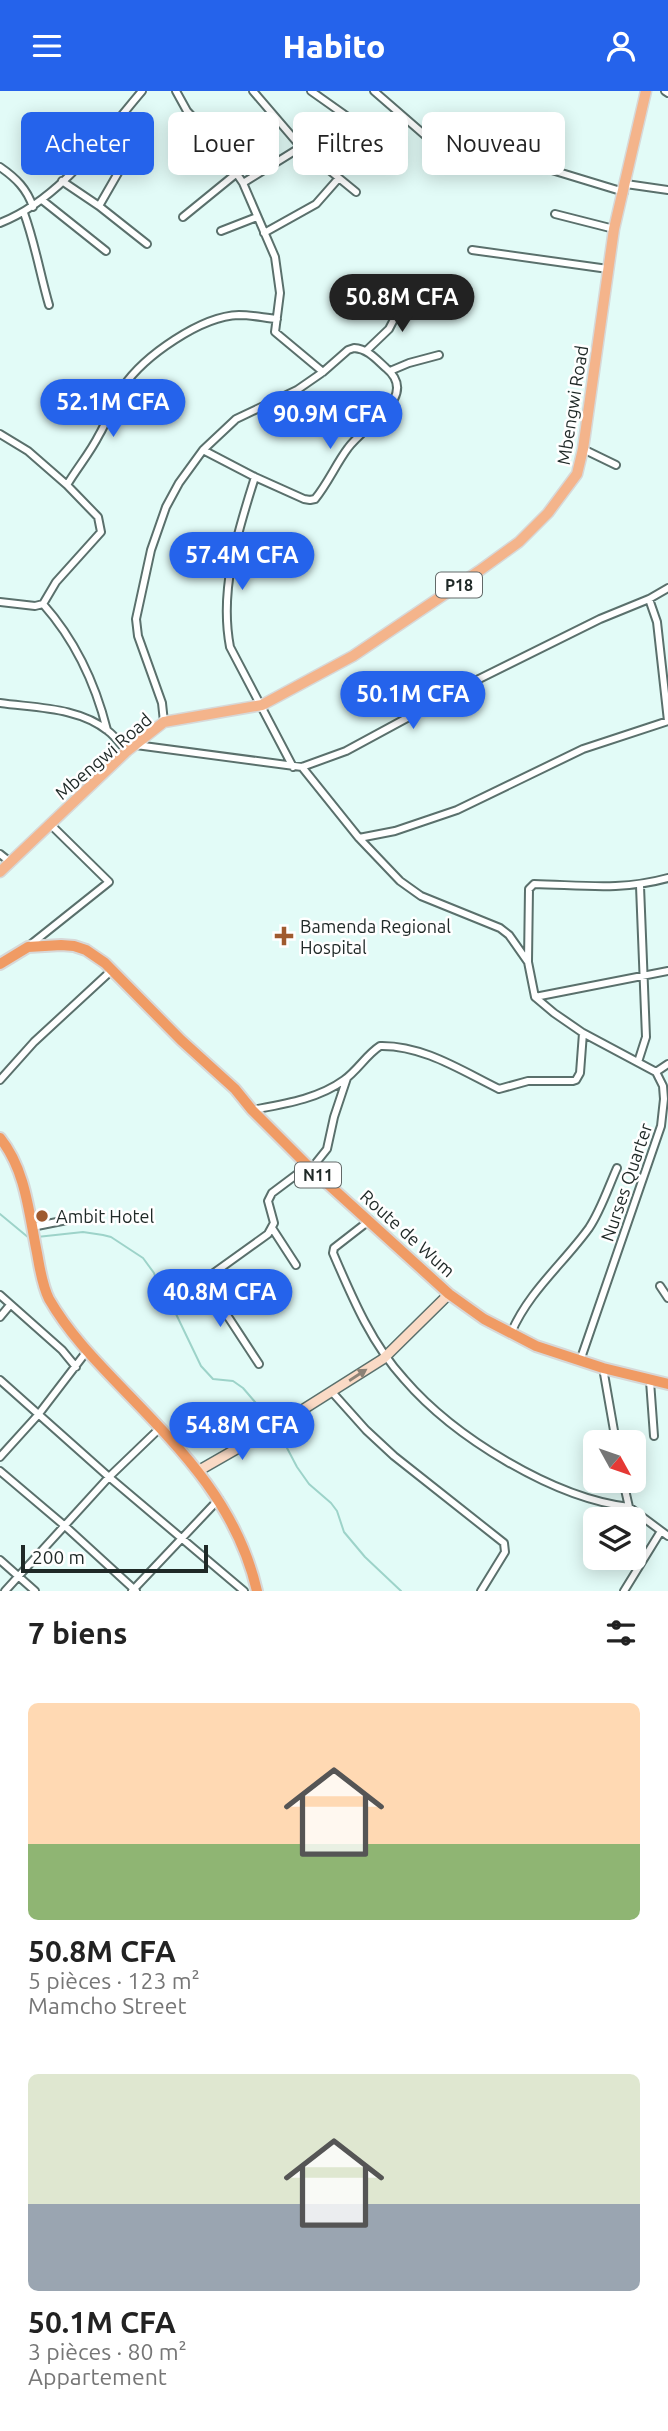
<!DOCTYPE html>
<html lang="fr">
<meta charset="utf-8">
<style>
:root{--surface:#fff;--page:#f2f2f2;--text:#222;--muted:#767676;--accent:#2563eb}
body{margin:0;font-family:Ubuntu,sans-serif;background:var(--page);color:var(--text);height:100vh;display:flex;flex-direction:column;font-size:26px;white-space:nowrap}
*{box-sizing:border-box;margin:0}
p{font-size:23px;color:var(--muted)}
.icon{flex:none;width:38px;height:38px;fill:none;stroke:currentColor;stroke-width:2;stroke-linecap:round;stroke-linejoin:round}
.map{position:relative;height:1500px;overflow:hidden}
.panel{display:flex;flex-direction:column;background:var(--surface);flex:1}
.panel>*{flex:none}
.hud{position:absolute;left:21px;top:21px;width:626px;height:63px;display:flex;gap:14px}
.needle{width:46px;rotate:130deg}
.tools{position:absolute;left:583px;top:1339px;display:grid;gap:14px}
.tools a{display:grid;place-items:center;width:63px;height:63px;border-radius:10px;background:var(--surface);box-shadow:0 4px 18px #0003;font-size:35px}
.scale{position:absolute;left:21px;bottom:18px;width:187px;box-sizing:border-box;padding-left:7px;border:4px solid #1f2927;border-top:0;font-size:19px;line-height:24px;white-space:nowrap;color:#1f2927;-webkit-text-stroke:5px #fff;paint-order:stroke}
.price{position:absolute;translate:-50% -60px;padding:0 16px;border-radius:24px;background:var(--accent);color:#fff;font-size:23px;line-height:46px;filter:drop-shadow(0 2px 4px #0008)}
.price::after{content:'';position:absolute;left:50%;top:42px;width:21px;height:16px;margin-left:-10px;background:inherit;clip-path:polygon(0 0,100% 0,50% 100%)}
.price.active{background:#222;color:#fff}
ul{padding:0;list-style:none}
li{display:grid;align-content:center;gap:14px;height:371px;padding:0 28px}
li span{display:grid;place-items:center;height:217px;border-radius:10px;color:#555}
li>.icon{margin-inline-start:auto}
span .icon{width:126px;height:126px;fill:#fffc;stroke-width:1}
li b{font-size:30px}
h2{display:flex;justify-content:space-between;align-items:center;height:84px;padding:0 28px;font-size:30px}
.pill{padding:0 24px;border-radius:10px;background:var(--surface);box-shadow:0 4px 18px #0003;font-size:24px;line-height:63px}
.pill.active{background:var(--accent);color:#fff}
header{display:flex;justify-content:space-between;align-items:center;height:91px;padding:0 28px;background:var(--accent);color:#fff;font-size:32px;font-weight:800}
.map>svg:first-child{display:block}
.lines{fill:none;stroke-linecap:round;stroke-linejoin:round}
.stream{stroke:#9dd3c9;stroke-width:2}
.minor-casing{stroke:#5a706c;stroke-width:10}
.secondary-casing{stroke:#5a706c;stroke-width:12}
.primary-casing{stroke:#d7d8d8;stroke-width:13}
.trunk-casing{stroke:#d7d8d8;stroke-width:14}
.minor{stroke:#fff;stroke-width:6}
.secondary{stroke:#fadac5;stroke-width:9}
.primary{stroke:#f4b48b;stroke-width:10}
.trunk{stroke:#f09b64;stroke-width:10}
.oneway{fill:#8c8276}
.poi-dot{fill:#9f5a2f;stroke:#fff;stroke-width:2.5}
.labels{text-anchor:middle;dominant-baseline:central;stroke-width:5;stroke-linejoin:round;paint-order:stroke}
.shield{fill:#fff;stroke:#626968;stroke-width:2}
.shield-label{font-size:16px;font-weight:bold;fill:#1f2927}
.street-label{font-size:18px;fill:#1f2927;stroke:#fff}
.poi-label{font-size:18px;fill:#1f2927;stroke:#fff;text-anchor:start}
</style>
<header><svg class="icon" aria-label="menu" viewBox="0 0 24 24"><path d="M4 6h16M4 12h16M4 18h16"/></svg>Habito<svg class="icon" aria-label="person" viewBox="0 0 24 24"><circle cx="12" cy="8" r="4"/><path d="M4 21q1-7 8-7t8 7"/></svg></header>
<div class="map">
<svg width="668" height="1500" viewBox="0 0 668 1500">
<rect width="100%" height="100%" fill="#e2fbf7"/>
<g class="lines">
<!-- stream -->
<path class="stream" d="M0,1123L29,1147
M37,1146L83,1141L103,1144L111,1146L143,1167L154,1182L160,1199L176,1223L201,1275L213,1288L233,1290L243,1297L274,1333
M277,1338L297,1376L309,1393L331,1412L337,1420L344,1441L365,1466L401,1500"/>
<!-- minor casing -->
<g class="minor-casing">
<path id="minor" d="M176,0L187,20L214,49L243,92L275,166L280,202L275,241L323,281
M253,0L301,56L356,101
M311,0L376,46
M374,0L427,46
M665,0L668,2
M95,56L114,72L118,82L99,115
M532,73L624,101
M0,76C16,87 27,98 33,116
M62,90L99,115L147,153
M243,92L301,56
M626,93L668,99
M42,109L106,160
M24,122C35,152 40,183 49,214
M555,123L614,138
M183,126L237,82
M0,132C61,108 101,48 142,0
M221,140L257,126
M264,142L316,113L338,88
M472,159L608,178
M354,257C368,258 376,268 386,277C421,306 364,334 348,357C336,373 328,392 315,408L310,409L304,408L255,386L203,359L236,328L297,299L323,281L348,259Z
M366,260L389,238L407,203
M390,280L409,272L439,264
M0,343L28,360L67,394
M583,358L616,374
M255,386C238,440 219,498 230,556L293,676
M649,508L657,531L668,630
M0,511L35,515L43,513C75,549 95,591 107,639
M43,513L56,491L101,441L98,426L67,394C77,377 90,362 99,344C108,329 113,311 123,296C144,265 201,225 239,224C252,224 265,227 277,228
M0,612C35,617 79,616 108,640C115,645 121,654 127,660
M164,631L162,612L138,545L136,528L151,459L166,416L179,392L203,359
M136,654L302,676L346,660L479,588L600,528L649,508L668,497
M302,676L359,747L400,790L421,805L500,837L509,844L528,871L535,906L554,922L583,942L656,981L663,995L664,1008L661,1035L580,1270
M359,747L395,740L457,719L583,658L668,630
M0,763L10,771
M30,854L109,791L50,733
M528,870L529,798L534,793C582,794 621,800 668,787
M535,906L668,880
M638,971L646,946L640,795
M656,981L668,973
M0,989L34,951L112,879
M252,1019C284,1013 318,1008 344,989C358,979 366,964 380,955C423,954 462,980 499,998L528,990H573L576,989L580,982L583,942
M311,1078L327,1058L334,1026L347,987
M370,1129L334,1157L333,1162C352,1206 371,1252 404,1288C454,1346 553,1407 629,1416
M32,1136L67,1129
M272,1137L296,1174
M660,1195L668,1207
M0,1204L62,1259L76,1276
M0,1226L10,1214
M511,1242C529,1200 563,1173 589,1137C601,1119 608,1097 617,1077
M259,1273L204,1189L268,1143L274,1132L268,1110L272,1102L308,1075
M603,1277L616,1351
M0,1289L109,1386L244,1500
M650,1290L654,1345
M332,1301L366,1339L394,1365L504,1452L505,1461L481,1500
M0,1366L38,1324L87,1260
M0,1380L65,1435L136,1500
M623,1390L629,1416L668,1445
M0,1469L35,1500
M5,1500L109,1386L160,1337
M132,1500L219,1408
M624,1500L661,1440"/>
</g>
<!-- secondary casing -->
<g class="secondary-casing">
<path id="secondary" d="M198,1380L280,1333L383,1268L449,1203"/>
</g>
<!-- primary casing -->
<g class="primary-casing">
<path id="primary" d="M0,781L127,660L164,631L262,614L353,565L479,480L519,451L548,422L577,383L583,358L614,138L646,0"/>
</g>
<!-- trunk casing -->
<g class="trunk-casing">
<path id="trunk" d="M0,873L28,856L61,854L74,855L86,859L105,872L181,949L235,998L252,1019L308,1075L449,1203L484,1228L536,1255L603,1277L668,1293
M0,1047C26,1079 29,1123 37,1162C40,1178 42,1194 49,1208C68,1241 94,1268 120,1295C180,1357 237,1413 257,1500"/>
</g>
<!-- minor -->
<use href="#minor" class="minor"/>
<!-- secondary -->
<use href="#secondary" class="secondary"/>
<!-- primary -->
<use href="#primary" class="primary"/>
<!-- trunk -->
<use href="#trunk" class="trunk"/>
</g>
<!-- one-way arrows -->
<defs><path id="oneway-solid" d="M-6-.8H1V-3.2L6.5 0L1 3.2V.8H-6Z" transform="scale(1.75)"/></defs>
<use class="oneway" href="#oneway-solid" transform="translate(358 1284) rotate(-33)"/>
<!-- markers -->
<g class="poi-dot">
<path d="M280.5 834.5h7v7h7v7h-7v7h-7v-7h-7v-7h7z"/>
<circle cx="42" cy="1125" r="7"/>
</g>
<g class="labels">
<!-- shield labels -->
<g class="shield">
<rect x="436" y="481.5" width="46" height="25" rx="5"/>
<rect x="295" y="1071.5" width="46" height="25" rx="5"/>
</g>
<g class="shield-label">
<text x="459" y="494">P18</text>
<text x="318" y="1084">N11</text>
</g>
<!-- street labels -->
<g class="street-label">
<text transform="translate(572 314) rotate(-81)">Mbengwi Road</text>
<text transform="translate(103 665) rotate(-41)">Mbengwi Road</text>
<text transform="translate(626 1091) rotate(-71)">Nurses Quarter</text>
<text transform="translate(408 1142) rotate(42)">Route de Wum</text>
</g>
<!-- poi labels -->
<g class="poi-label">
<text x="300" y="835">Bamenda Regional<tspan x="300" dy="21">Hospital</tspan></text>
<text x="56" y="1125">Ambit Hotel</text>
</g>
</g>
</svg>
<div class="tools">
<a><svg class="needle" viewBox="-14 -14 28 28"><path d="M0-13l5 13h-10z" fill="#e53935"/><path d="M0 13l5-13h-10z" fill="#767676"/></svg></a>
<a><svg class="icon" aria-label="layers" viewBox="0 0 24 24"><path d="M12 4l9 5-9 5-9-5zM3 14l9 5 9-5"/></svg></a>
</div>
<div class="scale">200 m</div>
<b class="price active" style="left:402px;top:243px">50.8M CFA</b>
<b class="price" style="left:113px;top:348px">52.1M CFA</b>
<b class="price" style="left:330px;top:360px">90.9M CFA</b>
<b class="price" style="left:242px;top:501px">57.4M CFA</b>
<b class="price" style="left:413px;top:640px">50.1M CFA</b>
<b class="price" style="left:220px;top:1238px">40.8M CFA</b>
<b class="price" style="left:242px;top:1371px">54.8M CFA</b>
<div class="hud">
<a class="pill active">Acheter</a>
<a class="pill">Louer</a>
<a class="pill">Filtres</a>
<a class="pill">Nouveau</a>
</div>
</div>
<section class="panel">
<h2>7 biens<svg class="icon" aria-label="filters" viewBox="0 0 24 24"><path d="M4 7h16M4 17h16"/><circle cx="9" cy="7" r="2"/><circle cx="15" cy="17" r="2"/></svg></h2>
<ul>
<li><span style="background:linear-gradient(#ffd9b3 65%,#8fb573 0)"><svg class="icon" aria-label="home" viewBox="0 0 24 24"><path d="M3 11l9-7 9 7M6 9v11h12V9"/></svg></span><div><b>50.8M CFA</b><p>5 pièces · 123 m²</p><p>Mamcho Street</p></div></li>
<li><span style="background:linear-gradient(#dfe7d0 60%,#9aa5b1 0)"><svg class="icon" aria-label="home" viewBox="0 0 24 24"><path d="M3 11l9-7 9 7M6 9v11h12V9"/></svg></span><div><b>50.1M CFA</b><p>3 pièces · 80 m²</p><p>Appartement</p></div></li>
</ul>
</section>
